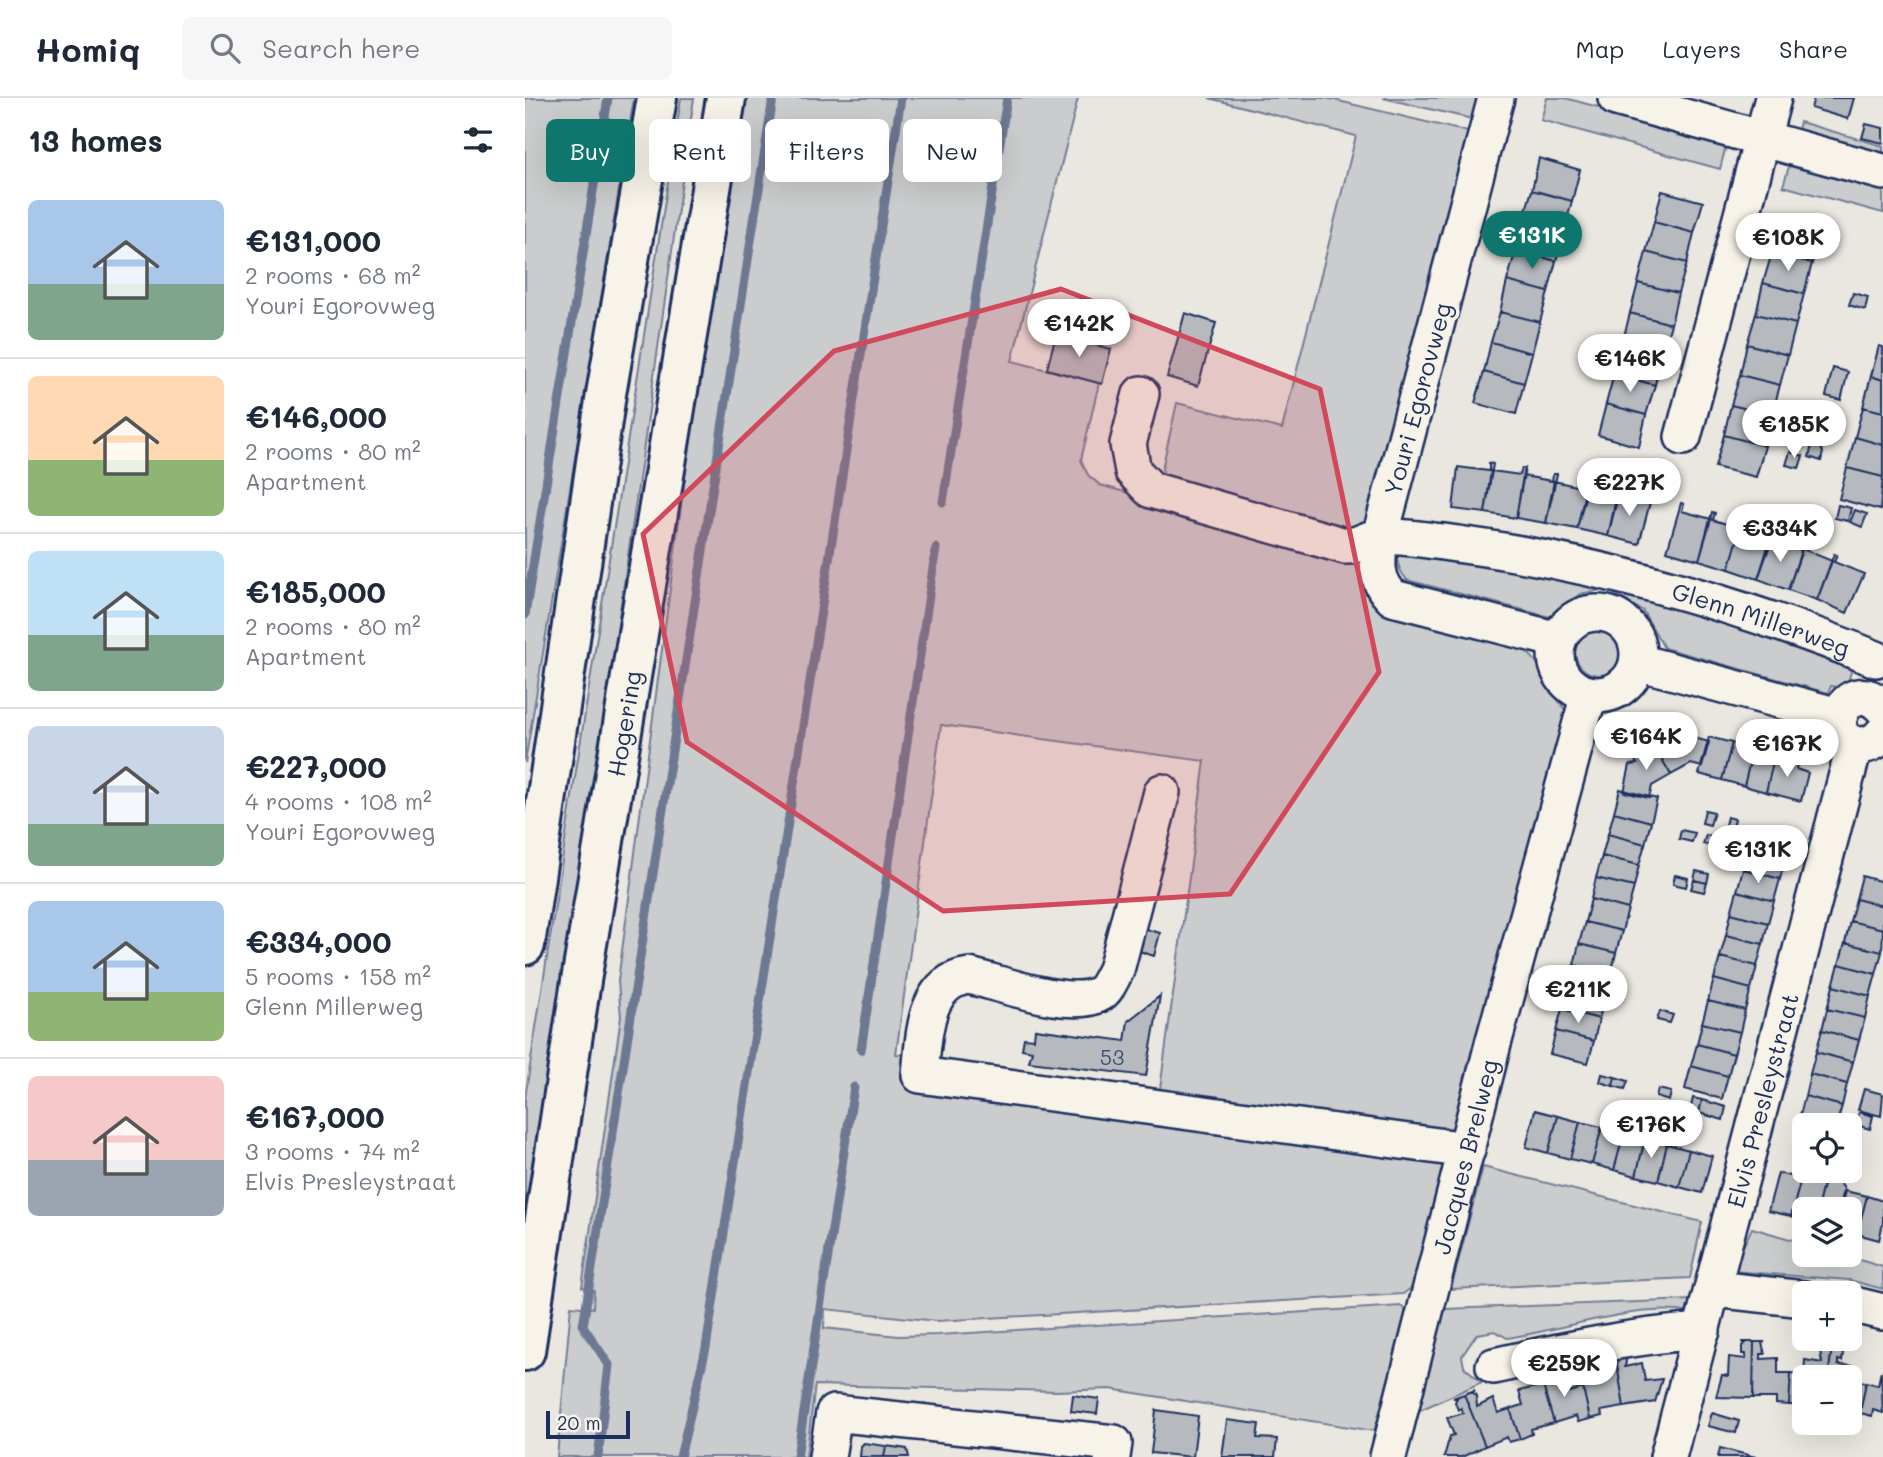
<!DOCTYPE html>
<meta charset="utf-8">
<style>
:root{--surface:#fff;--page:#f6f6f7;--text:#1f2937;--muted:#747a83;--line:#e0e1e3;--accent:#0f766e}
body{margin:0;font-family:Mali,sans-serif;background:var(--page);color:var(--text);height:100vh;display:flex;flex-direction:column;font-size:26px;white-space:nowrap}
*{box-sizing:border-box;margin:0}
p{font-size:23px;color:var(--muted)}
.icon{flex:none;width:38px;height:38px;fill:none;stroke:currentColor;stroke-width:2;stroke-linecap:round;stroke-linejoin:round}
.map{position:relative;flex:1;overflow:hidden}
.side{display:flex;flex-direction:column;background:var(--surface);width:525px}
.side>*{flex:none}
.banner{position:absolute;left:21px;top:21px;width:665px;height:63px;display:flex;gap:14px}
.buttons{position:absolute;left:1267px;top:1015px;display:grid;gap:14px}
.buttons a{display:grid;place-items:center;width:70px;height:70px;border-radius:10px;background:var(--surface);box-shadow:0 7px 28px #0002;font-size:35px}
.scale{position:absolute;left:21px;bottom:18px;width:84px;box-sizing:border-box;padding-left:7px;border:4px solid #1b2f5e;border-top:0;font-size:19px;line-height:24px;white-space:nowrap;color:#1b2f5e;-webkit-text-stroke:5px #f7f3e8;paint-order:stroke}
.price{position:absolute;translate:-50% -60px;padding:0 16px;border-radius:24px;background:#fff;color:#222;font-size:23px;line-height:46px;filter:drop-shadow(0 2px 4px #0008)}
.price::after{content:'';position:absolute;left:50%;top:42px;width:21px;height:16px;margin-left:-10px;background:inherit;clip-path:polygon(0 0,100% 0,50% 100%)}
.price.current{background:var(--accent);color:#fff}
ul{padding:0;list-style:none}
li{display:flex;align-items:center;gap:21px;height:175px;padding:0 28px}
li+li{border-top:2px solid var(--line)}
li span{display:grid;place-items:center;flex:none;width:196px;height:140px;border-radius:10px;color:#555}
li>.icon{margin-inline-start:auto}
span .icon{width:84px;height:84px;fill:#fffc;stroke-width:1}
li b{font-size:30px}
h2{display:flex;justify-content:space-between;align-items:center;height:84px;padding:0 28px;font-size:30px}
.chip{padding:0 24px;border-radius:10px;background:var(--surface);box-shadow:0 7px 28px #0002;font-size:24px;line-height:63px}
.chip.current{background:var(--accent);color:#fff}
header{display:flex;align-items:center;gap:42px;box-sizing:border-box;height:98px;padding:0 35px;background:var(--surface);border-bottom:2px solid var(--line)}
header strong{font-size:33px}
nav{display:flex;gap:38px;margin-inline-start:auto;font-size:24px}
.search{width:490px;height:63px;background:var(--page);display:flex;align-items:center;gap:18px;box-sizing:border-box;padding:0 24px;border-radius:10px;color:var(--muted);font-size:26px}
main{display:flex;flex:1;min-height:0}
.map>svg:first-child{display:block}
.green{fill:#cbcccd;stroke:#737e96;stroke-width:2}
.lines{fill:none;stroke-linecap:round;stroke-linejoin:round}
.stream{stroke:#6d7892;stroke-width:9}
.building{fill:#b6babf;stroke:#1b2f5e;stroke-width:2}
.minor-casing{stroke:#1b2f5e;stroke-width:40}
.highway-casing{stroke:#1b2f5e;stroke-width:44}
.minor{stroke:#f7f3e8;stroke-width:35}
.highway{stroke:#f7f3e8;stroke-width:38}
.marked{fill:#d1495b;fill-opacity:0.2;stroke:#d1495b;stroke-width:5;stroke-linejoin:round}
.labels{text-anchor:middle;dominant-baseline:central;stroke-width:7;stroke-linejoin:round;paint-order:stroke}
.number-label{font-size:21px;fill:#425276}
.street-label{font-size:24px;fill:#1b2f5e;stroke:#f7f3e8}
</style>
<header>
<strong>Homiq</strong>
<div class="search"><svg class="icon" aria-label="search" viewBox="0 0 24 24"><circle cx="10" cy="10" r="6"/><path d="M15 15l6 6"/></svg>Search here</div>
<nav><a>Map</a><a>Layers</a><a>Share</a></nav>
</header>
<main>
<section class="side">
<h2>13 homes<svg class="icon" aria-label="filters" viewBox="0 0 24 24"><path d="M4 7h16M4 17h16"/><circle cx="9" cy="7" r="2"/><circle cx="15" cy="17" r="2"/></svg></h2>
<ul>
<li><span style="background:linear-gradient(#a9c7e8 60%,#7fa58c 0)"><svg class="icon" aria-label="home" viewBox="0 0 24 24"><path d="M3 11l9-7 9 7M6 9v11h12V9"/></svg></span><div><b>€131,000</b><p>2 rooms · 68 m²</p><p>Youri Egorovweg</p></div></li>
<li><span style="background:linear-gradient(#ffd9b3 60%,#8fb573 0)"><svg class="icon" aria-label="home" viewBox="0 0 24 24"><path d="M3 11l9-7 9 7M6 9v11h12V9"/></svg></span><div><b>€146,000</b><p>2 rooms · 80 m²</p><p>Apartment</p></div></li>
<li><span style="background:linear-gradient(#bfe0f5 60%,#7fa58c 0)"><svg class="icon" aria-label="home" viewBox="0 0 24 24"><path d="M3 11l9-7 9 7M6 9v11h12V9"/></svg></span><div><b>€185,000</b><p>2 rooms · 80 m²</p><p>Apartment</p></div></li>
<li><span style="background:linear-gradient(#c9d6e8 70%,#7fa58c 0)"><svg class="icon" aria-label="home" viewBox="0 0 24 24"><path d="M3 11l9-7 9 7M6 9v11h12V9"/></svg></span><div><b>€227,000</b><p>4 rooms · 108 m²</p><p>Youri Egorovweg</p></div></li>
<li><span style="background:linear-gradient(#a9c7e8 65%,#8fb573 0)"><svg class="icon" aria-label="home" viewBox="0 0 24 24"><path d="M3 11l9-7 9 7M6 9v11h12V9"/></svg></span><div><b>€334,000</b><p>5 rooms · 158 m²</p><p>Glenn Millerweg</p></div></li>
<li><span style="background:linear-gradient(#f6c9c9 60%,#9aa5b1 0)"><svg class="icon" aria-label="home" viewBox="0 0 24 24"><path d="M3 11l9-7 9 7M6 9v11h12V9"/></svg></span><div><b>€167,000</b><p>3 rooms · 74 m²</p><p>Elvis Presleystraat</p></div></li>
</ul>
</section>
<div class="map">
<svg width="1358" height="1359" viewBox="0 0 1358 1359">
<rect width="100%" height="100%" fill="#eae7e0"/>
<filter id="ink" filterUnits="userSpaceOnUse"><feTurbulence type="fractalNoise" baseFrequency=".0143" numOctaves="2"/><feDisplacementMap in="SourceGraphic" scale="14" xChannelSelector="R" yChannelSelector="G"/><feConvolveMatrix kernelMatrix="1 2 1 2 8 2 1 2 1" color-interpolation-filters="sRGB"/></filter>
<g filter="url(#ink)">
<!-- green -->
<path class="green" d="M0,0H109L0,665Z
M156,0H169L0,1172V1000Z
M222,0H553L487,263L574,285L556,362L563,377L575,387L815,455L831,467L843,496L998,551C1018,565 1025,593 1041,613L932,1043L634,1001L404,960L635,991L680,663L416,627L371,956L928,1058L894,1184L878,1196L412,1223L300,1211L299,1230L373,1238L413,1237L876,1208L882,1213L886,1225L849,1333L585,1291L532,1293L290,1287L281,1359H32L46,1208L68,1210L69,1192L57,1189L96,919L93,883L165,340Z
M684,0H801L943,34L845,419L834,439L640,379L637,371L652,305L757,331L831,38Z
M858,0H953L947,21Z
M1022,0H1040L1202,44L1195,71L1016,22Z
M1275,24L1358,48V59L1272,35Z
M1266,62L1358,87V115L1258,88Z
M874,444L999,462L1330,560L1321,591L1306,588L1303,595L1139,550L1118,513L1081,491L1055,496L1025,519L882,482C871,469 871,460 874,444Z
M1050 553a24 24 0 1 1 48 0a24 24 0 1 1-48 0Z
M958,1069L1177,1124L1165,1180L926,1191Z
M1227,1130L1279,1145V1157H1318L1358,1169V1191L1324,1182L1206,1173Z
M1167,1202L1164,1215C1118,1204 1032,1233 982,1240L970,1233L952,1236L937,1258L939,1269L957,1284L893,1313L919,1211Z"/>
<g class="lines">
<!-- stream -->
<path class="stream" d="M418,404L482,0
M0,517L83,0
M336,952L411,450
M73,1359L84,1267L58,1228L248,0
M155,1359L181,1250L376,0
M272,1359L329,989"/>
</g>
<!-- building -->
<path class="building" d="M1289,0H1329L1323,21L1286,10Z
M1341,26L1358,30V45L1337,40Z
M1014,60L1055,72L1047,103L1007,92Z
M1007,92L1047,103L1039,133L998,122Z
M1137,93L1178,104L1169,135L1129,124Z
M998,122L1039,133L1031,163L991,152Z
M1129,124L1169,135L1162,165L1121,154Z
M1255,124L1296,134L1287,165L1247,155Z
M991,152L1031,163L1023,194L982,183Z
M1121,154L1162,165L1153,195L1113,185Z
M1247,155L1287,165L1279,196L1238,185Z
M982,183L1023,194L1015,224L975,214Z
M1113,185L1153,195L1146,226L1105,215Z
M1238,185L1279,196L1271,226L1231,216Z
M1328,195L1343,199L1340,212L1324,207Z
M975,214L1015,224L1007,255L966,244Z
M660,215L691,225L673,288L642,279Z
M1105,215L1146,226L1137,256L1097,246Z
M1231,216L1271,226L1263,257L1222,246Z
M531,236L586,251L577,286L522,271Z
M966,244L1007,255L999,285L959,274Z
M1097,246L1137,256L1130,287L1089,276Z
M1222,246L1263,257L1255,287L1215,277Z
M1354,248L1358,249V282L1346,278Z
M1308,270L1323,274L1316,302L1301,298Z
M959,274L999,285L991,316L950,305Z
M1089,276L1130,287L1121,317L1081,306Z
M1215,277L1255,287L1247,317L1206,307Z
M1346,278L1358,282V314L1338,309Z
M1081,306L1121,317L1114,349L1073,337Z
M1206,307L1247,317L1240,348L1199,337Z
M1338,309L1358,314V347L1330,339Z
M1199,337L1240,348L1231,379L1190,369Z
M1330,339L1358,347V379L1322,370Z
M1287,347L1295,349L1298,354L1296,363L1284,359Z
M1265,354L1278,358L1274,370L1261,367Z
M964,365L968,366L960,415L928,411L933,369L964,373Z
M997,370H1000L991,420L960,415L966,373L995,377Z
M1322,370L1358,379L1355,412L1314,401Z
M1028,376H1032L1021,425L991,420L998,378L1027,383Z
M1060,382L1064,383L1052,431L1021,425L1029,383L1059,390Z
M1092,389L1095,390L1083,438L1052,431L1061,390L1090,396Z
M1092,396L1121,403L1123,396L1127,397L1114,446L1083,438Z
M1156,405L1159,406L1157,413L1186,421L1174,462L1142,453Z
M1313,407L1326,410L1323,423L1310,420Z
M1330,412L1342,416L1337,429L1325,424Z
M1187,414L1190,415L1188,422L1216,430L1204,471L1174,462Z
M1218,423L1221,424L1219,431L1247,441L1233,481L1204,471Z
M1248,433L1252,434L1249,442L1277,452L1263,492L1233,481Z
M1279,444L1282,445L1280,452L1307,463L1292,502L1263,492Z
M1309,456L1312,457L1309,464L1339,476L1322,515L1292,502Z
M1147,632L1153,642L1158,637L1184,644L1177,669L1166,666L1146,677L1127,644Z
M1184,639L1207,645L1197,682L1174,676Z
M1127,644L1146,677L1127,688L1124,700L1099,694L1105,667L1112,666L1107,656Z
M1207,645L1228,651L1219,688L1197,682Z
M1228,651L1250,656L1241,694L1219,688Z
M1250,656L1273,662L1271,671L1283,675L1276,703L1241,694Z
M1095,691L1132,701L1126,724L1089,714Z
M1180,712L1189,714L1185,727L1177,725Z
M1089,714L1126,724L1120,746L1083,736Z
M1202,719L1210,721L1206,737L1198,735Z
M1222,728L1231,730L1228,743L1219,741Z
M1231,730L1256,737L1252,749L1228,743Z
M1156,732L1170,735L1167,744L1154,741Z
M1083,736L1120,746L1114,767L1077,758Z
M1181,737L1193,740L1191,749L1178,746Z
M1224,748L1261,758L1255,781L1218,771Z
M1077,758L1114,767L1109,789L1071,780Z
M1218,771L1255,781L1249,803L1212,793Z
M1171,773L1184,776L1182,785L1169,782Z
M1150,777L1163,780L1161,789L1148,786Z
M1337,778L1358,784V808L1331,801Z
M1071,780L1109,789L1103,811L1066,801Z
M1169,782L1182,785L1179,794L1166,791Z
M1212,793L1249,803L1243,825L1206,815Z
M1066,801L1103,811L1097,833L1060,824Z
M1331,801L1358,808V831L1325,823Z
M1206,815L1243,825L1238,846L1201,837Z
M1325,823L1358,831L1357,854L1320,845Z
M1060,824L1097,833L1091,855L1054,846Z
M617,830L635,835L629,858L611,852Z
M1201,837L1238,846L1232,868L1195,859Z
M1320,845L1357,854L1351,876L1314,866Z
M1054,846L1091,855L1086,877L1049,867Z
M1195,859L1232,868L1226,891L1189,881Z
M1314,866L1351,876L1345,898L1308,888Z
M1049,867L1086,877L1080,899L1043,889Z
M1189,881L1226,891L1220,912L1183,903Z
M1308,888L1345,898L1340,920L1302,911Z
M1043,889L1080,899L1074,921L1037,911Z
M635,898L621,978L504,964L507,953L497,951L499,940L509,941L510,931L600,943L603,923Z
M1183,903L1220,912L1215,934L1177,925Z
M1037,911L1074,921L1069,943L1031,933Z
M1302,911L1340,920L1334,942L1297,932Z
M1135,913L1148,917L1145,925L1132,922Z
M1177,925L1215,934L1209,956L1172,946Z
M1297,932L1334,942L1328,964L1291,954Z
M1031,933L1069,943L1063,965L1025,956Z
M1172,946L1209,956L1203,978L1166,968Z
M1291,954L1328,964L1322,986L1285,976Z
M1166,968L1203,978L1197,1001L1160,991Z
M1077,976L1090,979L1088,988L1075,984Z
M1285,976L1322,986L1317,1008L1280,998Z
M1090,979L1103,983L1100,991L1088,988Z
M1133,991L1146,994L1144,1003L1131,999Z
M1339,991L1358,996L1356,1018L1333,1012Z
M1280,998L1317,1008L1311,1027L1274,1021Z
M1168,1000L1177,1002L1174,1015L1165,1013Z
M1177,1002L1201,1009L1198,1022L1174,1015Z
M1010,1012L1033,1018L1023,1055L1001,1049Z
M1334,1014L1348,1018L1345,1031L1331,1027Z
M1033,1018L1055,1024L1045,1061L1023,1055Z
M1055,1024L1077,1029L1067,1066L1045,1061Z
M1077,1029L1099,1035L1089,1072L1067,1066Z
M1099,1035L1120,1041L1111,1078L1089,1072Z
M1120,1041L1142,1046L1133,1083L1111,1078Z
M1142,1046L1164,1052L1154,1089L1133,1083Z
M1164,1052L1187,1058L1177,1095L1154,1089Z
M1253,1075L1276,1081L1266,1118L1243,1113Z
M1276,1081L1298,1087L1292,1111H1279V1122L1266,1118Z
M1306,1082L1313,1083L1319,1090L1315,1111H1292L1298,1087Z
M1320,1093L1342,1098L1332,1136L1325,1134V1111H1315Z
M1342,1098L1358,1103V1125L1354,1142L1332,1136Z
M1217,1244H1229L1228,1300L1191,1299L1197,1277L1203,1278L1204,1259L1221,1261V1256H1217V1248L1221,1245Z
M1229,1244H1240L1237,1245L1240,1256H1236V1261L1253,1260V1275H1266L1264,1307L1251,1306V1300H1228Z
M1296,1248L1307,1249L1303,1279H1279V1302H1276V1307H1264L1266,1275L1279,1276L1280,1262L1297,1265L1295,1252L1299,1250Z
M1307,1249L1318,1251L1314,1252L1318,1255L1317,1263L1313,1262V1267L1330,1268L1328,1282L1341,1284L1335,1315L1325,1314V1279H1303Z
M1090,1254L1099,1309L1076,1313L1077,1318L1065,1321L1058,1290L1070,1288L1068,1274L1085,1272L1079,1260Z
M1090,1254L1102,1256L1100,1269L1117,1265L1120,1283L1137,1281L1130,1304L1099,1309Z
M1013,1271L1026,1272V1285L1041,1280L1045,1294L1058,1290L1065,1321L1053,1324L1051,1318L1029,1325Z
M1013,1271L1029,1325L1006,1331L1007,1336L995,1341L985,1311L998,1307L994,1293L1010,1289L1003,1278Z
M1356,1273L1358,1315L1348,1312L1347,1318L1335,1315L1341,1284L1353,1287Z
M950,1292L947,1295L951,1296L952,1309L968,1301L973,1315L985,1311L995,1341L984,1344L982,1339L960,1348L939,1296Z
M939,1296L960,1348L937,1359H919L925,1338L929,1337L922,1320L938,1315L936,1310L933,1312L930,1304L932,1300H928Z
M548,1297L574,1301L572,1316L546,1313Z
M631,1312L673,1318L668,1359L626,1355Z
M1187,1315L1214,1323L1211,1335L1183,1328Z
M702,1322L734,1326L732,1340L752,1341L750,1359H697Z
M339,1345L361,1348L359,1359H335L336,1348Z
M361,1348L382,1351L384,1359H359Z
M1195,1350L1231,1359H1193Z"/>
<g class="lines">
<!-- minor casing -->
<g class="minor-casing">
<g id="minor">
<path d="M971,0L855,439C852,463 849,482 868,500L1033,542"/>
<path d="M1091,0L1358,74"/>
<path id="s1" d="M616,296L603,346L608,373L626,392L820,448C834,449 841,440 854,439C874,437 899,442 918,444C1068,463 1212,505 1351,561"/>
<path d="M1158,339L1248,0"/>
<circle cx="1072" cy="556" r="41"/>
<path d="M1113,564L1313,618"/>
<path d="M1358,610C1324,572 1291,640 1334,647C1344,648 1352,643 1358,635"/>
<path d="M637,694L591,872C587,879 582,891 576,895C549,913 475,885 444,878C398,884 399,940 395,977L942,1052"/>
<path d="M1189,1191L1279,1201"/>
<path d="M1325,1206L1358,1214"/>
<path d="M969,1268C1039,1252 1106,1238 1177,1233"/>
<path d="M302,1359L309,1315L589,1345L587,1359"/>
<path id="s2" d="M863,1359L968,946L1064,596"/>
<path id="s3" d="M1143,1359L1330,646"/>
</g>
</g>
<!-- highway casing -->
<g class="highway-casing">
<g id="highway">
<path d="M0,847L81,296L132,0"/>
<path id="s4" d="M0,1253L56,883L201,0"/>
</g>
</g>
<!-- minor -->
<use href="#minor" class="minor"/>
<!-- highway -->
<use href="#highway" class="highway"/>
</g>
</g>
<!-- marked area -->
<path class="marked" d="M536,191L795,291L854,574L705,796L418,813L162,644L118,436L309,253Z"/>
<g class="labels">
<!-- number labels -->
<g class="number-label">
<text x="587" y="958">53</text>
</g>
<!-- street labels -->
<g class="street-label">
<text transform="translate(892 301) rotate(-75)">Youri Egorovweg</text>
<text stroke="none"><textPath href="#s1" startOffset="735">Glenn Millerweg</textPath></text>
<text stroke="none"><textPath href="#s4" startOffset="635">Hogering</textPath></text>
<text stroke="none"><textPath href="#s3" startOffset="369">Elvis Presleystraat</textPath></text>
<text stroke="none"><textPath href="#s2" startOffset="310">Jacques Brelweg</textPath></text>
</g>
</g>
</svg>
<div class="buttons">
<a><svg class="icon" aria-label="locate" viewBox="0 0 24 24"><circle cx="12" cy="12" r="6"/><path d="M12 2v4M12 18v4M2 12h4M18 12h4"/></svg></a>
<a><svg class="icon" aria-label="layers" viewBox="0 0 24 24"><path d="M12 4l9 5-9 5-9-5zM3 14l9 5 9-5"/></svg></a>
<a>+</a>
<a>−</a>
</div>
<div class="scale">20 m</div>
<b class="price current" style="left:1007px;top:173px">€131K</b>
<b class="price" style="left:1263px;top:175px">€108K</b>
<b class="price" style="left:554px;top:261px">€142K</b>
<b class="price" style="left:1105px;top:296px">€146K</b>
<b class="price" style="left:1269px;top:362px">€185K</b>
<b class="price" style="left:1104px;top:420px">€227K</b>
<b class="price" style="left:1255px;top:466px">€334K</b>
<b class="price" style="left:1121px;top:674px">€164K</b>
<b class="price" style="left:1262px;top:681px">€167K</b>
<b class="price" style="left:1233px;top:787px">€131K</b>
<b class="price" style="left:1053px;top:927px">€211K</b>
<b class="price" style="left:1126px;top:1062px">€176K</b>
<b class="price" style="left:1039px;top:1301px">€259K</b>
<div class="banner">
<a class="chip current">Buy</a>
<a class="chip">Rent</a>
<a class="chip">Filters</a>
<a class="chip">New</a>
</div>
</div>
</main>
